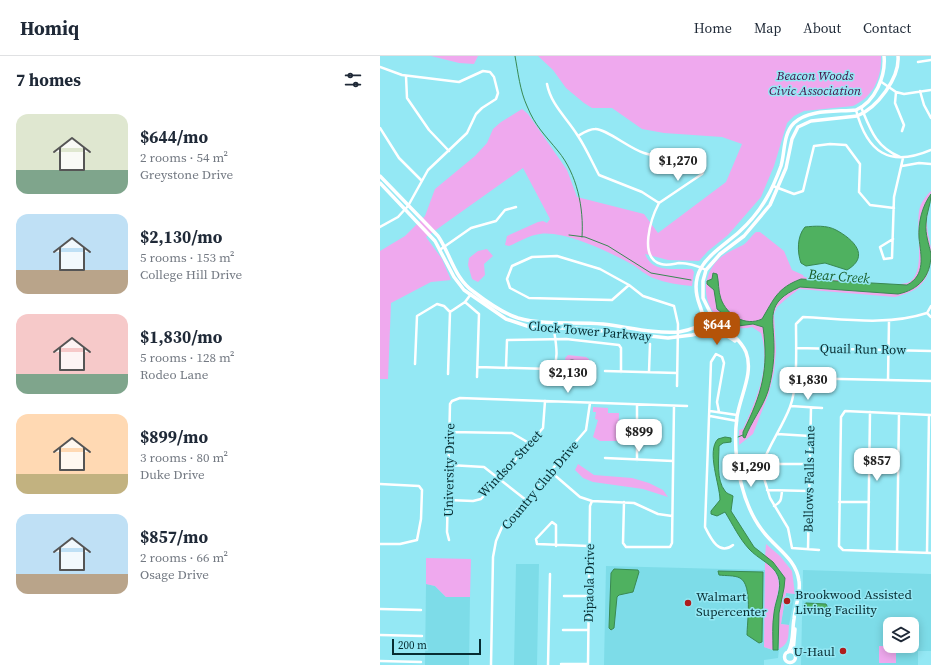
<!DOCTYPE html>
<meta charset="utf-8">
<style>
:root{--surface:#fff;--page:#f2f2f3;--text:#1f2937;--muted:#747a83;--line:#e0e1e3;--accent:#b45309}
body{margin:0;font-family:"Source Serif 4",serif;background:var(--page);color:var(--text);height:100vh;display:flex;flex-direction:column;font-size:15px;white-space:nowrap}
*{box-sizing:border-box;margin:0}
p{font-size:13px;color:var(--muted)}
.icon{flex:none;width:22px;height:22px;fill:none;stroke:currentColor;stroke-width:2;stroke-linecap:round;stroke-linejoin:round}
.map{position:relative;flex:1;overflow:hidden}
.panel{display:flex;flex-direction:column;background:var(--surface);width:380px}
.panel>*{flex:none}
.tools{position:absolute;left:503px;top:561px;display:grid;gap:8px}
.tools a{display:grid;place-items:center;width:36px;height:36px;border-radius:8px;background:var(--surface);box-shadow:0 2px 10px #0003;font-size:20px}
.scale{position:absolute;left:12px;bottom:10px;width:89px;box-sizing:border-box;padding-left:4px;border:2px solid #072d32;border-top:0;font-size:11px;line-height:14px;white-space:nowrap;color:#072d32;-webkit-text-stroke:3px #94e8f4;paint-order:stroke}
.price{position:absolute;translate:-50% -34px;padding:0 9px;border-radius:8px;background:#fff;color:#222;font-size:13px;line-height:26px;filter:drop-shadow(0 1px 2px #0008)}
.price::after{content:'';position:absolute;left:50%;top:24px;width:12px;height:9px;margin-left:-6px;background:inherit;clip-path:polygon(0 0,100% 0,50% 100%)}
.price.selected{background:var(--accent);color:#fff}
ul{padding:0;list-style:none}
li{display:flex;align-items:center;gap:12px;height:100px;padding:0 16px}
li span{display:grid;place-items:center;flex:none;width:112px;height:80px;border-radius:12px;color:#555}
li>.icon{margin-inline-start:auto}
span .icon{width:48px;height:48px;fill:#fffc;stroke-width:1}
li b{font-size:17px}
h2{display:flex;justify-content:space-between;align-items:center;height:48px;padding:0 16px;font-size:17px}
header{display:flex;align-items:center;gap:24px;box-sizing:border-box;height:56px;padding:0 20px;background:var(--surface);border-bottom:1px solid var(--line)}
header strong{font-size:19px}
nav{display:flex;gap:22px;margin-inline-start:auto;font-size:14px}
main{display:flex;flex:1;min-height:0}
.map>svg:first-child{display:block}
.built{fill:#7ddce8;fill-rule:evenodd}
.green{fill:#efa9ee}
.water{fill:#4fb160;stroke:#398952}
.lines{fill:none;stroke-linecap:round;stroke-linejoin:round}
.stream{stroke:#398952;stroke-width:1}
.street{stroke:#fff;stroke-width:2.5}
.secondary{stroke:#fff;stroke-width:3.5}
.poi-dot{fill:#ae1d1d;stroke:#94e8f4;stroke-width:1.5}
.labels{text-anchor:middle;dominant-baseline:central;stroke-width:3;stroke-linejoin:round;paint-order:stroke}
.park-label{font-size:13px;font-style:italic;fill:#451046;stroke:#94e8f4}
.street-label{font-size:13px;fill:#072d32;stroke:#94e8f4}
.poi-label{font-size:13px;fill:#072d32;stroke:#94e8f4;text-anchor:start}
.water-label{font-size:14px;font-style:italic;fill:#185c27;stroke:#94e8f4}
</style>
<header>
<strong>Homiq</strong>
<nav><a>Home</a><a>Map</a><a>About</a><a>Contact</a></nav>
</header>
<main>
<section class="panel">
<h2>7 homes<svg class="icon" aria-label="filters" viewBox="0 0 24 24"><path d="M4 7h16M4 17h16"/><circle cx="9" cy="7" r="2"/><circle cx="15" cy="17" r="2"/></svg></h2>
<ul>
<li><span style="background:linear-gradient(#dfe7d0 70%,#7fa58c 0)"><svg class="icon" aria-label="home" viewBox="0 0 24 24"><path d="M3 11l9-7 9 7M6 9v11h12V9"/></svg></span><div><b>$644/mo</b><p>2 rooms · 54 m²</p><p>Greystone Drive</p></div></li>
<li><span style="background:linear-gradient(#bfe0f5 70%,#b9a48a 0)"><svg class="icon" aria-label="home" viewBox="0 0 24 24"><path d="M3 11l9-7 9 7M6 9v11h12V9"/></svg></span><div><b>$2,130/mo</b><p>5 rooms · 153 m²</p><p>College Hill Drive</p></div></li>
<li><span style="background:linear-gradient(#f6c9c9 75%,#7fa58c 0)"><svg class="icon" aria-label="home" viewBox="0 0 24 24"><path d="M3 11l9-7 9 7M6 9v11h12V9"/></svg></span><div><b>$1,830/mo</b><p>5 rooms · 128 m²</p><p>Rodeo Lane</p></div></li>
<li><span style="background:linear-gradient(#ffd9b3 75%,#c2b280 0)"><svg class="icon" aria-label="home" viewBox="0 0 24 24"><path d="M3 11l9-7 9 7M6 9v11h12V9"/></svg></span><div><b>$899/mo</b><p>3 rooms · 80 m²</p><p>Duke Drive</p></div></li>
<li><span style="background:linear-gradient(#bfe0f5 75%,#b9a48a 0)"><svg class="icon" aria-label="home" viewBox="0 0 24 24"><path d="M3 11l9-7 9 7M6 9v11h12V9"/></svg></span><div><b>$857/mo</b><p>2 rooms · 66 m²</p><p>Osage Drive</p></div></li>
</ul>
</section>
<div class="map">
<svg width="551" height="609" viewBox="0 0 551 609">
<rect width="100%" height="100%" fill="#94e8f4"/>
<!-- built -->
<path class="built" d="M136,508H159L157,609H134Z
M226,510L385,514L384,591L392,594L399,593L398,602L384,604V609H224Z
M423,514L551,518V595H538V609H421ZM510,568H532V590H510Z
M46,528L55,530L66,541H90L89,609H45Z
M406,537L415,538L409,569L401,568Z"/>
<!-- green -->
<path class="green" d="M51,0H98L94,8L79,7Z
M158,0H501C502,22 493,41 473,50L424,55L414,60L407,67L394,110L381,141L348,179L328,195L319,205L288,204L265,198C273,218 295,212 312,213L314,216L312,230C299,229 286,227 273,222C266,219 259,213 253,209C232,197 184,174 160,178C149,179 139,186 129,190L125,189L127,180L158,166L163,165L167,167L170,163L143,112L46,181L62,203L71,224L51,226L11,247L8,323H0V195L25,180L45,160L55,133L95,100L107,87L113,73L121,66L142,53L148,58L187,114L197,141L264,158L278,177L346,126L362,88L342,81L284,77L262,73L232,52H212L204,47L186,32L173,14Z
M551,135C551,147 546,158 547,169C547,177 550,185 551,193C551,223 543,234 515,241L419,233L406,243L397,251L394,258L396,295L394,316L389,337L373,378L359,389V374L363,373C377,342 391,311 381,277L372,271C338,280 313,239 333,210C339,200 352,194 363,189C368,186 371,180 376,176H380L404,195L412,214L423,219L424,221L514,229C518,228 523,228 527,227C548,220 534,170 540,151C542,145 547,139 551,135Z
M107,193L113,200L104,208L105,219L98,226L92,223L88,209L89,202L98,195Z
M188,299L206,301L209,303L206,328L190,327V324L199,320L201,309L189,304L186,306L185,302Z
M213,351L228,352V357H239L238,385H220L213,381L218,364L215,363L216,356H213Z
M198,408L214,419L252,422L269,427L283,434L288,441L263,433L213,426L203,422L195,414Z
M386,488L400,500L412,515L415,538L406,537L401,568L409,569C408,580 410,587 399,593C399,581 398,570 399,558C401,530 414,520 385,501Z
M46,502L91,503L90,541H66L55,530L46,528Z
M385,506C407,522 397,534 394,556C392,569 393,582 393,594L384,591Z
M499,590H513L516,594V607H499Z"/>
<!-- water -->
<path class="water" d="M551,138C551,149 546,157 546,168C545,178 549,188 551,198C551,221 538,234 518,238L420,231C384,247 394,261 394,292C394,306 392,321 388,335C383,351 371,366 365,382L363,381V376C382,338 389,313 383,271L373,268L358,270L337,253L334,234L327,228V225L332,223L333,217L337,218C339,226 338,235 341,243C347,259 365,271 382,263C394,243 397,232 421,223L527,229C546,219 541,200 539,182C538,167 542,150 551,138Z
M425,171C434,170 447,169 456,174C473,183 491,200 467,214L445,207L426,210L421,207C417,196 417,180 425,171Z
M183 313a9 9 0 1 1 18 0a9 9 0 1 1-18 0Z
M345,381L351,382V386L343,387L339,390C339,403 336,424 345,435C347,438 350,438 353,440L351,455L374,491L393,506L405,522L404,532L399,557L398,594H393C393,582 392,569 394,557C395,545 403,532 398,520C393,508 378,503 369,493C359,482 353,469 345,456L337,460L331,458V455L340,444C340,429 326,395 338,383Z
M234,513L258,514L259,516L253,536L239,539L237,541L234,572L231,574L229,572L231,517Z
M338,515L383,516L382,586L379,587L367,579C367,567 373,529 360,522C354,519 346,520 339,519Z
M426,547L446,548L448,552L447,555L443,557L424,555L423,549Z"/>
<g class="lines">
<!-- stream -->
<path class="stream" d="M135,0C138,16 140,35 147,50C155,70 165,79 178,95C197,118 204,152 202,181
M189,179L205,181L228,190L271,217L311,224
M358,381L363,379"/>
<!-- street -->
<path class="street" d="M538,6L551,4
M0,11L22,19L79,26L103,15L110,16L114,21L118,37L116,43L102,52L96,58L87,77L48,114L28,150L18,161L0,171
M26,20L27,42L49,74L69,95
M500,25L516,36L524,38L551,34
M167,28C171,49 187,62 198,80C206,92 212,106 219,119L262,136L279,147C271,162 258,202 281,208C287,210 293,208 299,207C309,207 318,210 326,214
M540,35L544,49L551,62
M516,36L515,47L524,69L522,75
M481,51C491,75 496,91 520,101
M476,54C487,96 509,112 551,94
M0,72L19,102L41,124
M198,80C203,77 209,73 215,73C225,72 250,93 264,97C270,99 276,100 282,101C293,101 310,97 319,102C326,105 325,113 322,118L279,147
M522,110L539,107L551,108
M393,130L414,138L423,135L434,90L450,88L466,89L480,108L479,136L490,149L514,152
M513,183L500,191L504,203L512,202L514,141L523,102
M61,193L91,172L116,165L125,154L136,151
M249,229L232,244L149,242L130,232L127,223L132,210L152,201L177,200L220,213L249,229L263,240L294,250L298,268L297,330
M85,246L99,258L97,321
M547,257L551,261
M416,292L551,295
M35,308L37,260L57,248L64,250L70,256
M98,311L170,313C182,307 174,279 173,267
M126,312L127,284L186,283L239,289L241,292V316
M225,315L297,317
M269,316L270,288
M68,318L70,256L85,246L91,238
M415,322L551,325
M508,324L509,265
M411,350L442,352
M330,355L357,359
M339,356L337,346L344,307L342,301L336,298L331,306L325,471C331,483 339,500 353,489
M551,359L465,355L461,361L459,490L463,494L551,497
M330,360L357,365
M69,376L132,377L149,387
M397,378L430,380
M225,402L293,405
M257,404V349
M69,409L104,411L146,444
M390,411L392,408H430
M381,412C388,390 402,372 410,351C418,331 416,291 416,268L423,261C464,263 507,270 547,257L551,250
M381,412L390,442L408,472L412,492L439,494
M171,416L200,441L212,445L254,447L278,458L292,460
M359,417L381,412
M0,428L39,430L42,434L41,463L37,484L20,488H0
M387,434L429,435
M68,444L93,445L101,443L163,372L165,345
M244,446L243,487L246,491H290L292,487L294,350
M459,446H489
M394,450C402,446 401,443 402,435
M69,484L67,476L70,348L72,345L80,342L307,350
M176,490V469L172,466L156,483L157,488L209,490
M428,493L431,352
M488,495L490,356
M517,496L519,358
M547,497L549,359
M184,540H209
M0,553L41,554
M183,574H208
M0,579L42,580
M0,605L41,606
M181,608H208
M111,609L113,501L116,485L122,471L206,374L210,347
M168,609L170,518
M208,609L210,450L212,445"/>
<!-- secondary -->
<path class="secondary" d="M0,120L58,180C71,199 74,222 94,236C107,246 122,257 138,262C166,270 195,265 223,268C248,271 274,278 299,276C312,274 322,269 333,262L323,242V225L326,214L340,198L364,180L390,149L406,112L412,83L418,71L431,65L477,60C497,52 520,22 518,0
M0,127L55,185L74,221L84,234L126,263L150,271L163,272H196L288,282L312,279L320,277L336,266C347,274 360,283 366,296C374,317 360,340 357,361C354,383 356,406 361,427C365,443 372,461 382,474C395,492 416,502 419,525C421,538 415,550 414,563C412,574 414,587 408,596
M355,285C348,280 339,276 332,271C326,266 322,257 320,250C305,211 335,197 359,176C369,167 379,155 386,143C392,133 397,121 401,110C405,96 403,78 414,67C428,53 457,56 476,54C495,46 506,20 504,0
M404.5 601a5.5 5.5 0 1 1 11 0a5.5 5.5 0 1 1-11 0Z
M413,596L415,573"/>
</g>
<!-- markers -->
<g class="poi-dot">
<circle cx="407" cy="545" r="4"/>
<circle cx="308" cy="547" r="4"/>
<circle cx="463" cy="595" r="4"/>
</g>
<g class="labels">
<!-- park labels -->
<g class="park-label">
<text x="435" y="19">Beacon Woods<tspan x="435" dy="15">Civic Association</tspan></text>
</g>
<!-- street labels -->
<g class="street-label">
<text transform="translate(210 275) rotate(5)">Clock Tower Parkway</text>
<text transform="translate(483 293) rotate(1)">Quail Run Row</text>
<text transform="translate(130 408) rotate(-47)">Windsor Street</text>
<text transform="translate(69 414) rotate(-89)">University Drive</text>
<text transform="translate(429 423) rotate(-89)">Bellows Falls Lane</text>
<text transform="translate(160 429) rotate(-50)">Country Club Drive</text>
<text transform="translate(209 527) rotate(-89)">Dipaola Drive</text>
</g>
<!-- poi labels -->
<g class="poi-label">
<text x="415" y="538">Brookwood Assisted<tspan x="415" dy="15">Living Facility</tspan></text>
<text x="316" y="540">Walmart<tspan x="316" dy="15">Supercenter</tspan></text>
<text x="455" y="595" text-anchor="end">U-Haul</text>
</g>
<!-- water labels -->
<g class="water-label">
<text transform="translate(459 220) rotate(4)">Bear Creek</text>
</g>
</g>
</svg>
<div class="tools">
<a><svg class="icon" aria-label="layers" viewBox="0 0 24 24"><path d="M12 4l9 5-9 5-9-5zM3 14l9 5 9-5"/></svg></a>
</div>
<div class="scale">200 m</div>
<b class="price" style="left:298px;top:126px">$1,270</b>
<b class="price selected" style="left:337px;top:290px">$644</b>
<b class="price" style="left:188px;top:338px">$2,130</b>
<b class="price" style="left:428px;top:345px">$1,830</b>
<b class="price" style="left:259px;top:397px">$899</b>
<b class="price" style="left:497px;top:426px">$857</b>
<b class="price" style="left:371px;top:432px">$1,290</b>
</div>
</main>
